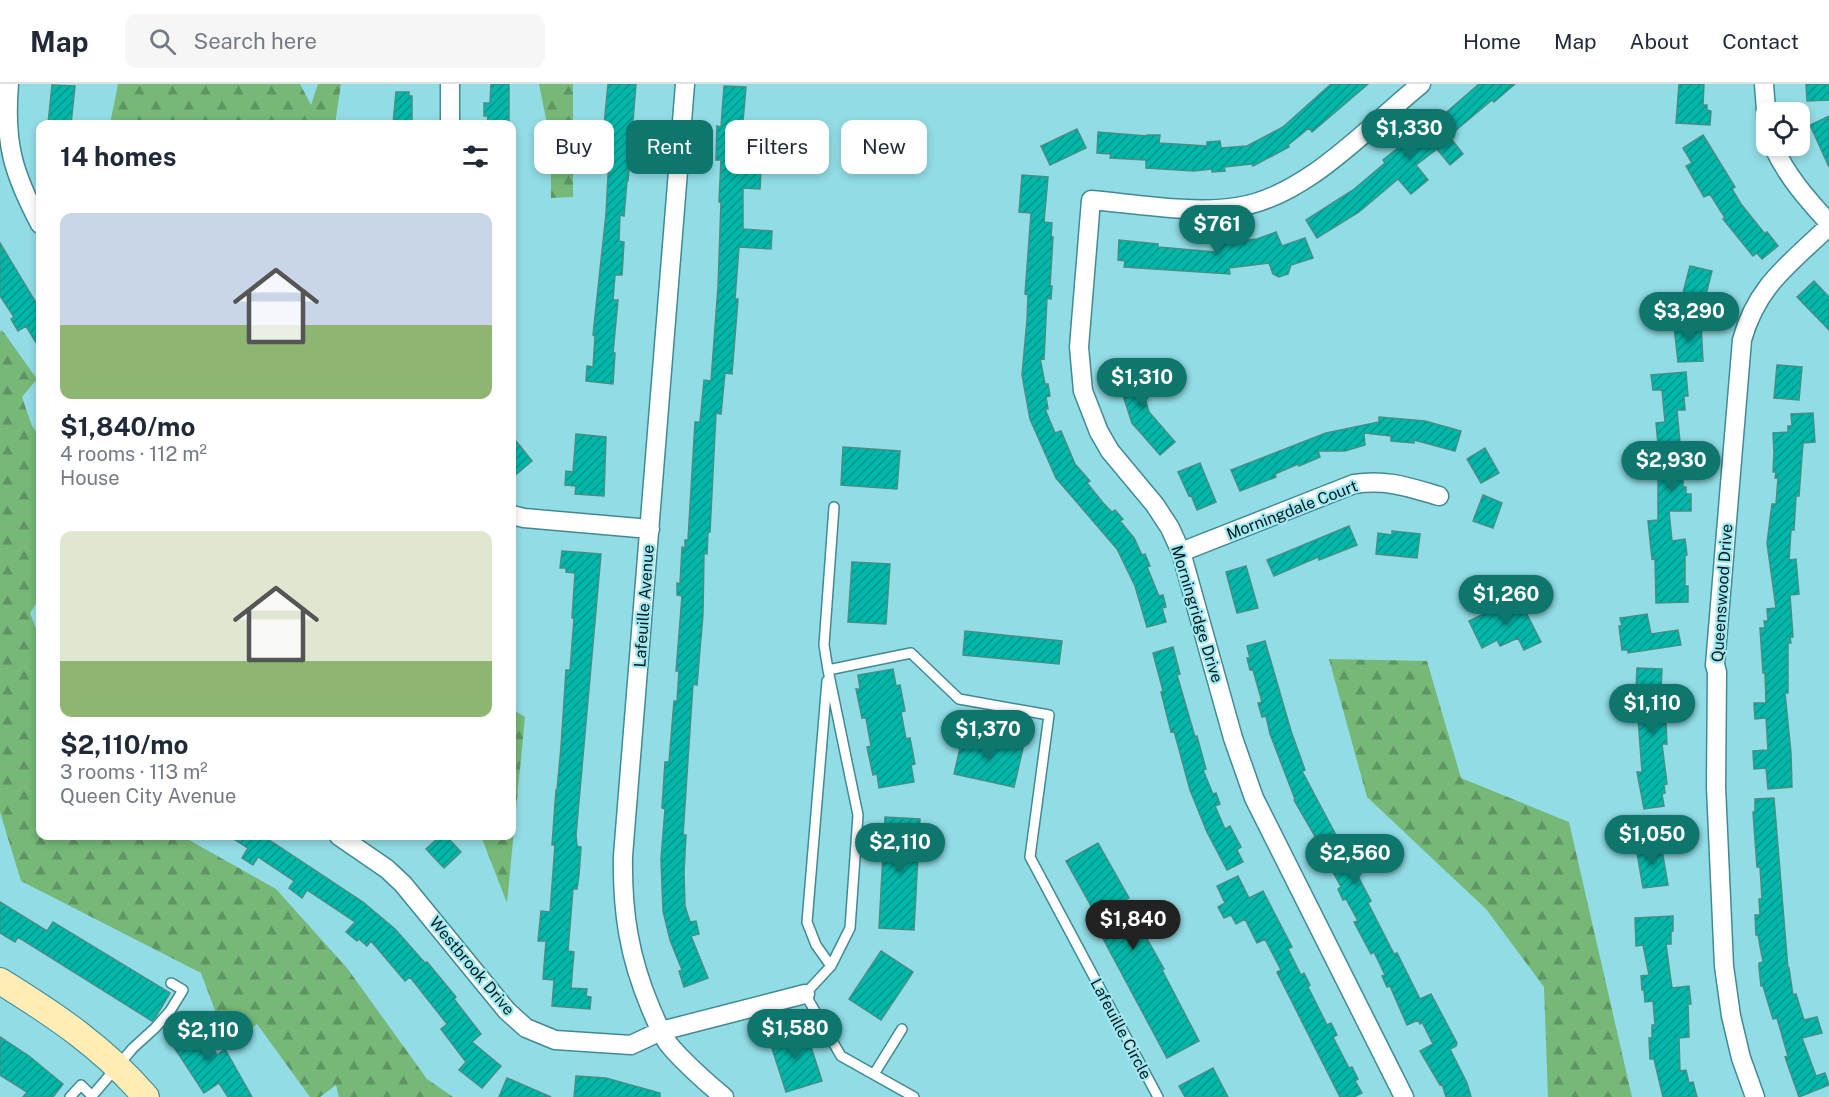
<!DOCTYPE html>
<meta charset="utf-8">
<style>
:root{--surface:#fff;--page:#f6f6f7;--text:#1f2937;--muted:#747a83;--line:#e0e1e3;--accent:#0f766e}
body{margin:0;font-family:"Public Sans",sans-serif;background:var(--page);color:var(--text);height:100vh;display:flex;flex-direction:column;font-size:22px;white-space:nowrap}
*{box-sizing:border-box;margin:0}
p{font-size:20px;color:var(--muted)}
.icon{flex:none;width:33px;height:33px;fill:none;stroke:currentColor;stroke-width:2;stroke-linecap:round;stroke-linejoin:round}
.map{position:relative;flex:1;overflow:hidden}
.details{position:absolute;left:36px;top:36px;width:480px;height:720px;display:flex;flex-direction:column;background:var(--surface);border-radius:12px;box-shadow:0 3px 9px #0003}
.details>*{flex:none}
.guide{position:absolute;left:534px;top:36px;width:570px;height:54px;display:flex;gap:12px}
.buttons{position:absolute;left:1756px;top:18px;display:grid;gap:12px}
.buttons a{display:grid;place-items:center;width:54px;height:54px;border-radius:12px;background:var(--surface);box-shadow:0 3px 9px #0003;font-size:30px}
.price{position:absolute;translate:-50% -51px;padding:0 14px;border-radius:21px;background:var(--accent);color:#fff;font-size:20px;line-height:39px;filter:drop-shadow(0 2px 3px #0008)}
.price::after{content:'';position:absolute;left:50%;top:36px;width:18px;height:14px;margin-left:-9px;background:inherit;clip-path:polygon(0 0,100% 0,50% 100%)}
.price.on{background:#222;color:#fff}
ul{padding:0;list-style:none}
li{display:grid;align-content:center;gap:12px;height:318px;padding:0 24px}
li span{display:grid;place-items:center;height:186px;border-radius:12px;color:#555}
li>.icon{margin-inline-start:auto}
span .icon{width:108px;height:108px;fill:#fffc;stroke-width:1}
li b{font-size:26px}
h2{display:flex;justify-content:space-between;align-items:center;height:72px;padding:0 24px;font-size:26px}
.chip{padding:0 21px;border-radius:12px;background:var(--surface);box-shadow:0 3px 9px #0003;font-size:21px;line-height:54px}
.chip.on{background:var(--accent);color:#fff}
header{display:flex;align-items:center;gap:36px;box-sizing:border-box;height:84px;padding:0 30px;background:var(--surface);border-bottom:2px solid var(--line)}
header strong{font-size:28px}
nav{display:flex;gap:33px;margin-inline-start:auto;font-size:21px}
.search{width:420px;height:54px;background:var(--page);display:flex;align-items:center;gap:15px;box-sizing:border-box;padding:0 21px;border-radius:12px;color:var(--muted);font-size:22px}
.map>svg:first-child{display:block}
.forest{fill:url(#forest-firs)}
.building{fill:url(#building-hatch);stroke:#468f86;stroke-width:1.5}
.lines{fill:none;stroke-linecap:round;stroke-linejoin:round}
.service-casing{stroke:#418a93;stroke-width:12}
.minor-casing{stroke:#418a93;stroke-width:21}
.secondary-casing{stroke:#418a93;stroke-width:28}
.service{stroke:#fff;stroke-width:9}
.minor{stroke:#fff;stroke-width:18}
.secondary{stroke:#ffedb5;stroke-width:26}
.labels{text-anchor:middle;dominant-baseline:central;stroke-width:4.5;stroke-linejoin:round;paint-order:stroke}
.street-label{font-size:16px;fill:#00191d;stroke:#9fe9f2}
</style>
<header>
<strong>Map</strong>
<div class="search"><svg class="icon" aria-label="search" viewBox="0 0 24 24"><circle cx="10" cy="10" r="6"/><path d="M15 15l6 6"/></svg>Search here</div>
<nav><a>Home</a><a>Map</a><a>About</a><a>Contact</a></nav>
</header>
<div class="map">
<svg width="1829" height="1013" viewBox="0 0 1829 1013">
<defs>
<pattern id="forest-firs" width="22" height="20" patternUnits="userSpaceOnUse" patternTransform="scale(1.5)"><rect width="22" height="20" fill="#75b878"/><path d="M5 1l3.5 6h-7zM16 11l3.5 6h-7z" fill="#5e9562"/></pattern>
<pattern id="building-hatch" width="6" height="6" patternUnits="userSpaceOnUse" patternTransform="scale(1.5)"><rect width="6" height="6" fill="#00b8aa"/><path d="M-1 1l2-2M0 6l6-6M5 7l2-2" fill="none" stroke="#00958a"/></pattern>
</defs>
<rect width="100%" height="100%" fill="#92dce5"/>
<!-- forest -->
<path class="forest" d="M118,0H300L311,21L318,0H341L335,40H110Z
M539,0H573V113L551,114V60Z
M2,246L37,295L22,313L32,342L40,352V514L30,529L40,555V752H182L276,805L347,884L427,995L453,1013H339L336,1001L320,1013H310L257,940L230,957L216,929L201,889L21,797L0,728V248Z
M1329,575L1427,577L1461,694L1569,738L1632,1013H1548L1544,903L1486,825L1367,713Z
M512,625L525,633L507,819L481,752H512Z"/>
<!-- building -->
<path class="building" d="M491,0H509V40H487L488,32H484V19H490Z
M608,0H636L628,97H627L624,132L620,131L619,157L624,158L622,191H615L613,216H618L613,269H615L613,300L586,297L587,282L593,283L595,252L593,251L606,130L609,72H601Z
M1331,0H1368L1312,48L1309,44L1288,61L1289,63L1253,82L1252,80L1224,83L1225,87L1212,88V85L1194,87L1146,84V76L1110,74L1111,70L1097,69L1098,48L1147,52V51H1160L1159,59L1207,62V58L1220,57L1221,64L1247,62L1283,43Z
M1479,0H1515L1494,18L1492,16L1449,52L1463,70L1450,81L1437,65L1416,81L1428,96L1411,110L1398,95L1359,128L1317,154L1306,136L1353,106L1385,79L1383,76L1402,61L1404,65Z
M1679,0H1704L1703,21H1707V26L1711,27L1710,41L1676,39Z
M1806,0H1829V16L1807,17Z
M52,1L75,2L71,40H48Z
M724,2L746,3L743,37L739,36L737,86L761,87L760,105L743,104V145L772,147L771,165L739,163L735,215H738L732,290L725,289L721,330L716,329L710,448H708L707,470L704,469L703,530L697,601L693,600L683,751H686L684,788L685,822L690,838L696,837L699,850L691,852L708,894L684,903L679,887L682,886L670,856L663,827L661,775L665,725L662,724L665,678H669L674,617H677L679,587H676L677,575L682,512L677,511V499L680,500L682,463L685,464V456H688L695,338H700L704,296L711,297L718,203L721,118H719L721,76H716L717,42L721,43Z
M396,8H409V12H412V40H393Z
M1829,32V83L1810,41Z
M1077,45L1086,64L1050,81L1041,62Z
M1703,51L1735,103L1732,105L1741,120L1765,150L1767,148L1778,162L1762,175L1757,169L1753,172L1723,135L1725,134L1710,110L1704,113L1686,82L1692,79L1683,64Z
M1022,91L1048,93L1044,138L1052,139L1051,153H1053L1050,202H1052L1051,215L1047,214L1044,275L1040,274L1045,300H1048L1050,312L1046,313L1048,325H1045L1055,349L1061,347L1075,380L1090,397L1087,399L1104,420L1112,428L1115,426L1123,435L1120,437L1134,454L1142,471L1145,470L1150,482L1147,483L1159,512L1163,511L1166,523L1162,524L1166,538L1147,543L1135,502L1117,465L1056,394L1030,335L1022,291L1027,236L1028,211L1025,210L1031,129L1019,128Z
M1276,148L1282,162L1305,154L1313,174L1291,181L1288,190L1279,193L1273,190L1269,179L1229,184L1230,190L1124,183L1125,177L1118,176L1119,156L1158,160V163L1216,168L1215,160L1257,155Z
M0,159L38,222L36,223L40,231V265L26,242L18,247L11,235L14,233L0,212Z
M1690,182L1712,187L1702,226L1680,220Z
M1814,197L1829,213V246L1797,213Z
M1701,240L1703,277L1678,278L1674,242Z
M1134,278L1149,328L1175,358L1160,371L1132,339L1121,305L1116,284Z
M1777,281L1802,283L1799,316L1774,314Z
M1686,288L1688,312H1684L1685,326H1677L1680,359L1693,358L1694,374L1683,375V403H1686V410H1691V427H1669L1672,457L1685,455L1687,471H1685V502H1688V518L1656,519L1655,474L1652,475L1648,437L1658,436V391H1661L1656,339L1665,338L1662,306H1653L1651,291Z
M1813,329L1815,358L1803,359L1799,412H1796L1794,446H1791L1789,476L1796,475L1799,510L1790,511L1793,553H1790L1791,559H1788V609H1785L1791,669L1792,703L1768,705L1766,684L1754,685L1753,667L1768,666L1766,634L1755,635L1754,619H1766L1765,589H1763L1760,544H1765L1764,537H1768L1767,525L1776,524L1767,459L1772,420H1776L1778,394H1775L1776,388H1773L1774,368L1773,349L1788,348V342H1792L1791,330Z
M1379,333L1425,337L1461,347L1455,367L1414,356V359L1391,357V352L1364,349L1365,361L1345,367H1318L1320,373L1299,382L1298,380L1275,390L1276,393L1240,407L1231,386L1326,349L1379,338Z
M576,350L606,353L604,412L575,410L576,402L565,401L566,387L573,388Z
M512,352L532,377L512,394Z
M843,363L900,367L897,405L841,401Z
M1485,364L1499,389L1481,399L1467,375Z
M1200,379L1216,418L1197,426L1191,411L1189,412L1178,388Z
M1483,411L1502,419L1493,444L1473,437Z
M1349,442L1357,461L1319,476L1318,473L1274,492L1267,476Z
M1392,447L1420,450L1417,474L1376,470L1378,449L1392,451Z
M562,467L601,470L576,751L577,762L581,763L579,791L577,805H573L568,867L574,868L571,904L587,905L586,912L591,913L590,925L552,922L554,896L543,895L546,857H538L541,827L550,828L555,761H552L556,706H557L561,663L566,586H570L574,534H572L575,489L566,488V484H560Z
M852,478L890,480L886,540L848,538Z
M1246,482L1258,524L1237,529L1226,488Z
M1518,513L1541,558L1524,566L1518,554L1500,562L1497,556L1482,564L1469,537Z
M1647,530L1651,550L1678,546L1681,561L1628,569V566H1622L1619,542H1622L1620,534Z
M965,547L1062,557L1059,580L963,571Z
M1265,557L1291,647L1305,686L1302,687L1371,817L1368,819L1394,870L1397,869L1420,915L1431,910L1457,959L1456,962L1450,965L1467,999L1471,1013H1446L1442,1000L1440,1001L1420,967L1433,960L1422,938L1420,940L1418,936L1407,941L1390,902L1387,903L1382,892L1385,891L1374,868L1371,870L1354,838L1358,837L1346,815L1343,816L1338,805L1341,803L1324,771L1322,772L1316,761L1319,759L1294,716L1295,715L1270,650L1266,632L1262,633L1258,619L1262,618L1253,586H1250L1247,574H1250L1247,562Z
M1173,563L1180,590L1177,591L1195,653L1197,652L1206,685L1203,686L1213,710L1216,709L1220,720L1215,722L1225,745L1230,742L1241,763L1237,766L1243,778L1227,786L1207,748L1190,706L1174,647L1171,648L1161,608L1163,607L1153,569Z
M1637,584L1662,585L1661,605L1669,606V621H1665L1667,660H1662L1667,700L1664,701L1665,709L1662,710L1664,722L1644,725L1637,688H1642L1637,620H1633L1634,607H1636Z
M893,585L896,602L900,601L905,627L901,628L906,655L910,654L915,680L911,681L914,698L879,704L877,690L873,691L867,663L871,662L866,634H862L856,605H860L858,591Z
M963,651L1023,664L1014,703L954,690Z
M1774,714L1788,885L1789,884L1793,911L1796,910L1804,936L1817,933L1822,949L1802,954L1816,992L1825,989L1829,1001L1799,1013L1785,973L1788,972L1777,934L1773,935L1763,902H1761L1759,884V879L1763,878L1758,851H1756L1755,831H1760L1759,815H1762L1760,783H1757L1753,728H1755V715Z
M885,733L920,735L914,846L879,844Z
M229,752H272L269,756L363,818L395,845L425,879L427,878L456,913L454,915L481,950L472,958L501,982L482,1004L459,986L466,978L441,945L447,940L410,893L405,897L371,857L367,862L359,855L357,857L346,848L355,838L307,806L302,814L289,804L294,797L258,773L253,781L242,774L248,764Z
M440,752H446L461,768L444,784L426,765Z
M1098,759L1129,814L1125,816L1164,885L1162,886L1199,957L1167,974L1100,849L1105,847L1066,777Z
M1661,760L1668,801L1643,804L1636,763Z
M1238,792L1249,814L1263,807L1292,863L1288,865L1301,891L1304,889L1310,901L1308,903L1327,941L1331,939L1337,951L1333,953L1349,984L1352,983L1358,995L1355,997L1362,1009L1354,1013H1340L1277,888L1281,886L1265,855L1257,859L1245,835L1236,840L1231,831L1224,834L1218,823L1225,819L1217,802Z
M0,818L47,847L53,838L170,909L155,934L152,937L18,853L15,858L0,849Z
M1673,832V847H1671V860H1666L1672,904L1689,902L1691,920H1688L1689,953L1679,954L1680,987L1686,986L1689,999L1693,998L1697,1013H1663L1654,975H1650L1649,954H1652V941H1655L1653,917L1645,918L1644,906H1642L1641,892L1649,891L1643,861L1636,862L1635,834Z
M881,867L913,888L881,936L849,915Z
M196,937L217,971L225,965L252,1013H228L219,999L204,1009L168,954Z
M805,944L822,997L786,1008L769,955Z
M0,953L29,972L63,1000L53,1013H23L27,1008L0,991Z
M1213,984L1228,1013H1185L1179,1002Z
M576,992L606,994L660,1009V1013H574Z
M507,994L551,1013H499Z"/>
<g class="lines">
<!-- service casing -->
<g class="service-casing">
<path id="service" d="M834,423L824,561L828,586L858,731L850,844L831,882L805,910L841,972L914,1013
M828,586L911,569L959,615L1049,631L1030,773L1158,1013
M827,597L807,838L816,861L831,882
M874,990L902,945
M92,1012L133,964L155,944L170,927L183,906L171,899
M70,1013L81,1001L93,1013"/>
</g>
<!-- minor casing -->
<g class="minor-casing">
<path id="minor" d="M9,0C4,59 13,89 40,140
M450,0V40
M685,0L623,772C622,828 629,873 651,925C656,936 660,948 667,958C678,973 709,1001 724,1013
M1764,0L1767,40
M1773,62C1787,92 1806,114 1829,139
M512,431L524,434L650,445
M1181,468L1354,400C1387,395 1408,403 1439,412
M339,752L387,785L403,800L507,927L526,944L555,956L631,961L661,947L805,910
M1404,1013L1254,714L1233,654L1181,468L1170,444L1155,421L1110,367L1099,348L1083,307L1079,263L1091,116C1136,120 1194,130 1237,123C1306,113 1368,43 1421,0
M1755,1013L1741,974L1731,932L1724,882L1716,703L1717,588L1715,581L1742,256C1757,201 1790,180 1829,142"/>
</g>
<!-- secondary casing -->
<g class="secondary-casing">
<path id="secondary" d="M0,897C55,931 103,963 146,1013"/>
</g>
<!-- service -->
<use href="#service" class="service"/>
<!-- minor -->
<use href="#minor" class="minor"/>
<!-- secondary -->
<use href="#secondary" class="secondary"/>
</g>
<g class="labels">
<!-- street labels -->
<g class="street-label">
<text transform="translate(1292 426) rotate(-21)">Morningdale Court</text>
<text transform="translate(1722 509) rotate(-86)">Queenswood Drive</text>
<text transform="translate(644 522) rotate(-86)">Lafeuille Avenue</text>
<text transform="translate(1197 530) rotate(73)">Morningridge Drive</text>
<text transform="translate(472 882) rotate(50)">Westbrook Drive</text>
<text transform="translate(1121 945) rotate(62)">Lafeuille Circle</text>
</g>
</g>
</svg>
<div class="buttons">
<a><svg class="icon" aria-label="locate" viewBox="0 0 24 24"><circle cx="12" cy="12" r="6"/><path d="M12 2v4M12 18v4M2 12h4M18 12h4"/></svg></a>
</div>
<b class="price" style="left:1409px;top:76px">$1,330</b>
<b class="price" style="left:1217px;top:172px">$761</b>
<b class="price" style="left:1689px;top:259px">$3,290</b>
<b class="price" style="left:1142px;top:325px">$1,310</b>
<b class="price" style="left:1671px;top:408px">$2,930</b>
<b class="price" style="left:1506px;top:542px">$1,260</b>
<b class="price" style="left:1652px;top:651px">$1,110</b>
<b class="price" style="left:988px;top:677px">$1,370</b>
<b class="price" style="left:1652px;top:782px">$1,050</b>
<b class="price" style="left:900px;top:790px">$2,110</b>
<b class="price" style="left:1355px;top:801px">$2,560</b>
<b class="price on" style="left:1133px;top:867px">$1,840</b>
<b class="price" style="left:795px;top:976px">$1,580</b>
<b class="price" style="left:208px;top:978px">$2,110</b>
<div class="guide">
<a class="chip">Buy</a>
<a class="chip on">Rent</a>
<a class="chip">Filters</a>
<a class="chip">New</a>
</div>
<section class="details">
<h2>14 homes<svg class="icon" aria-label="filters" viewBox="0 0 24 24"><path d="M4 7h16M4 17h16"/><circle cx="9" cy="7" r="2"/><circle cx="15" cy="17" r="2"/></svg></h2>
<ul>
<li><span style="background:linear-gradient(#c9d6e8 60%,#8fb573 0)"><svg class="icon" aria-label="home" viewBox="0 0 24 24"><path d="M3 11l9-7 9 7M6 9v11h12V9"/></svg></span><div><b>$1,840/mo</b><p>4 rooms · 112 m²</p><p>House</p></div></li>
<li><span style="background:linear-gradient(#dfe7d0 70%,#8fb573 0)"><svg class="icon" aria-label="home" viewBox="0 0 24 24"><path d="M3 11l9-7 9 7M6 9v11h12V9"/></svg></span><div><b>$2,110/mo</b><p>3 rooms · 113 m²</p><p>Queen City Avenue</p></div></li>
</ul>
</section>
</div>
